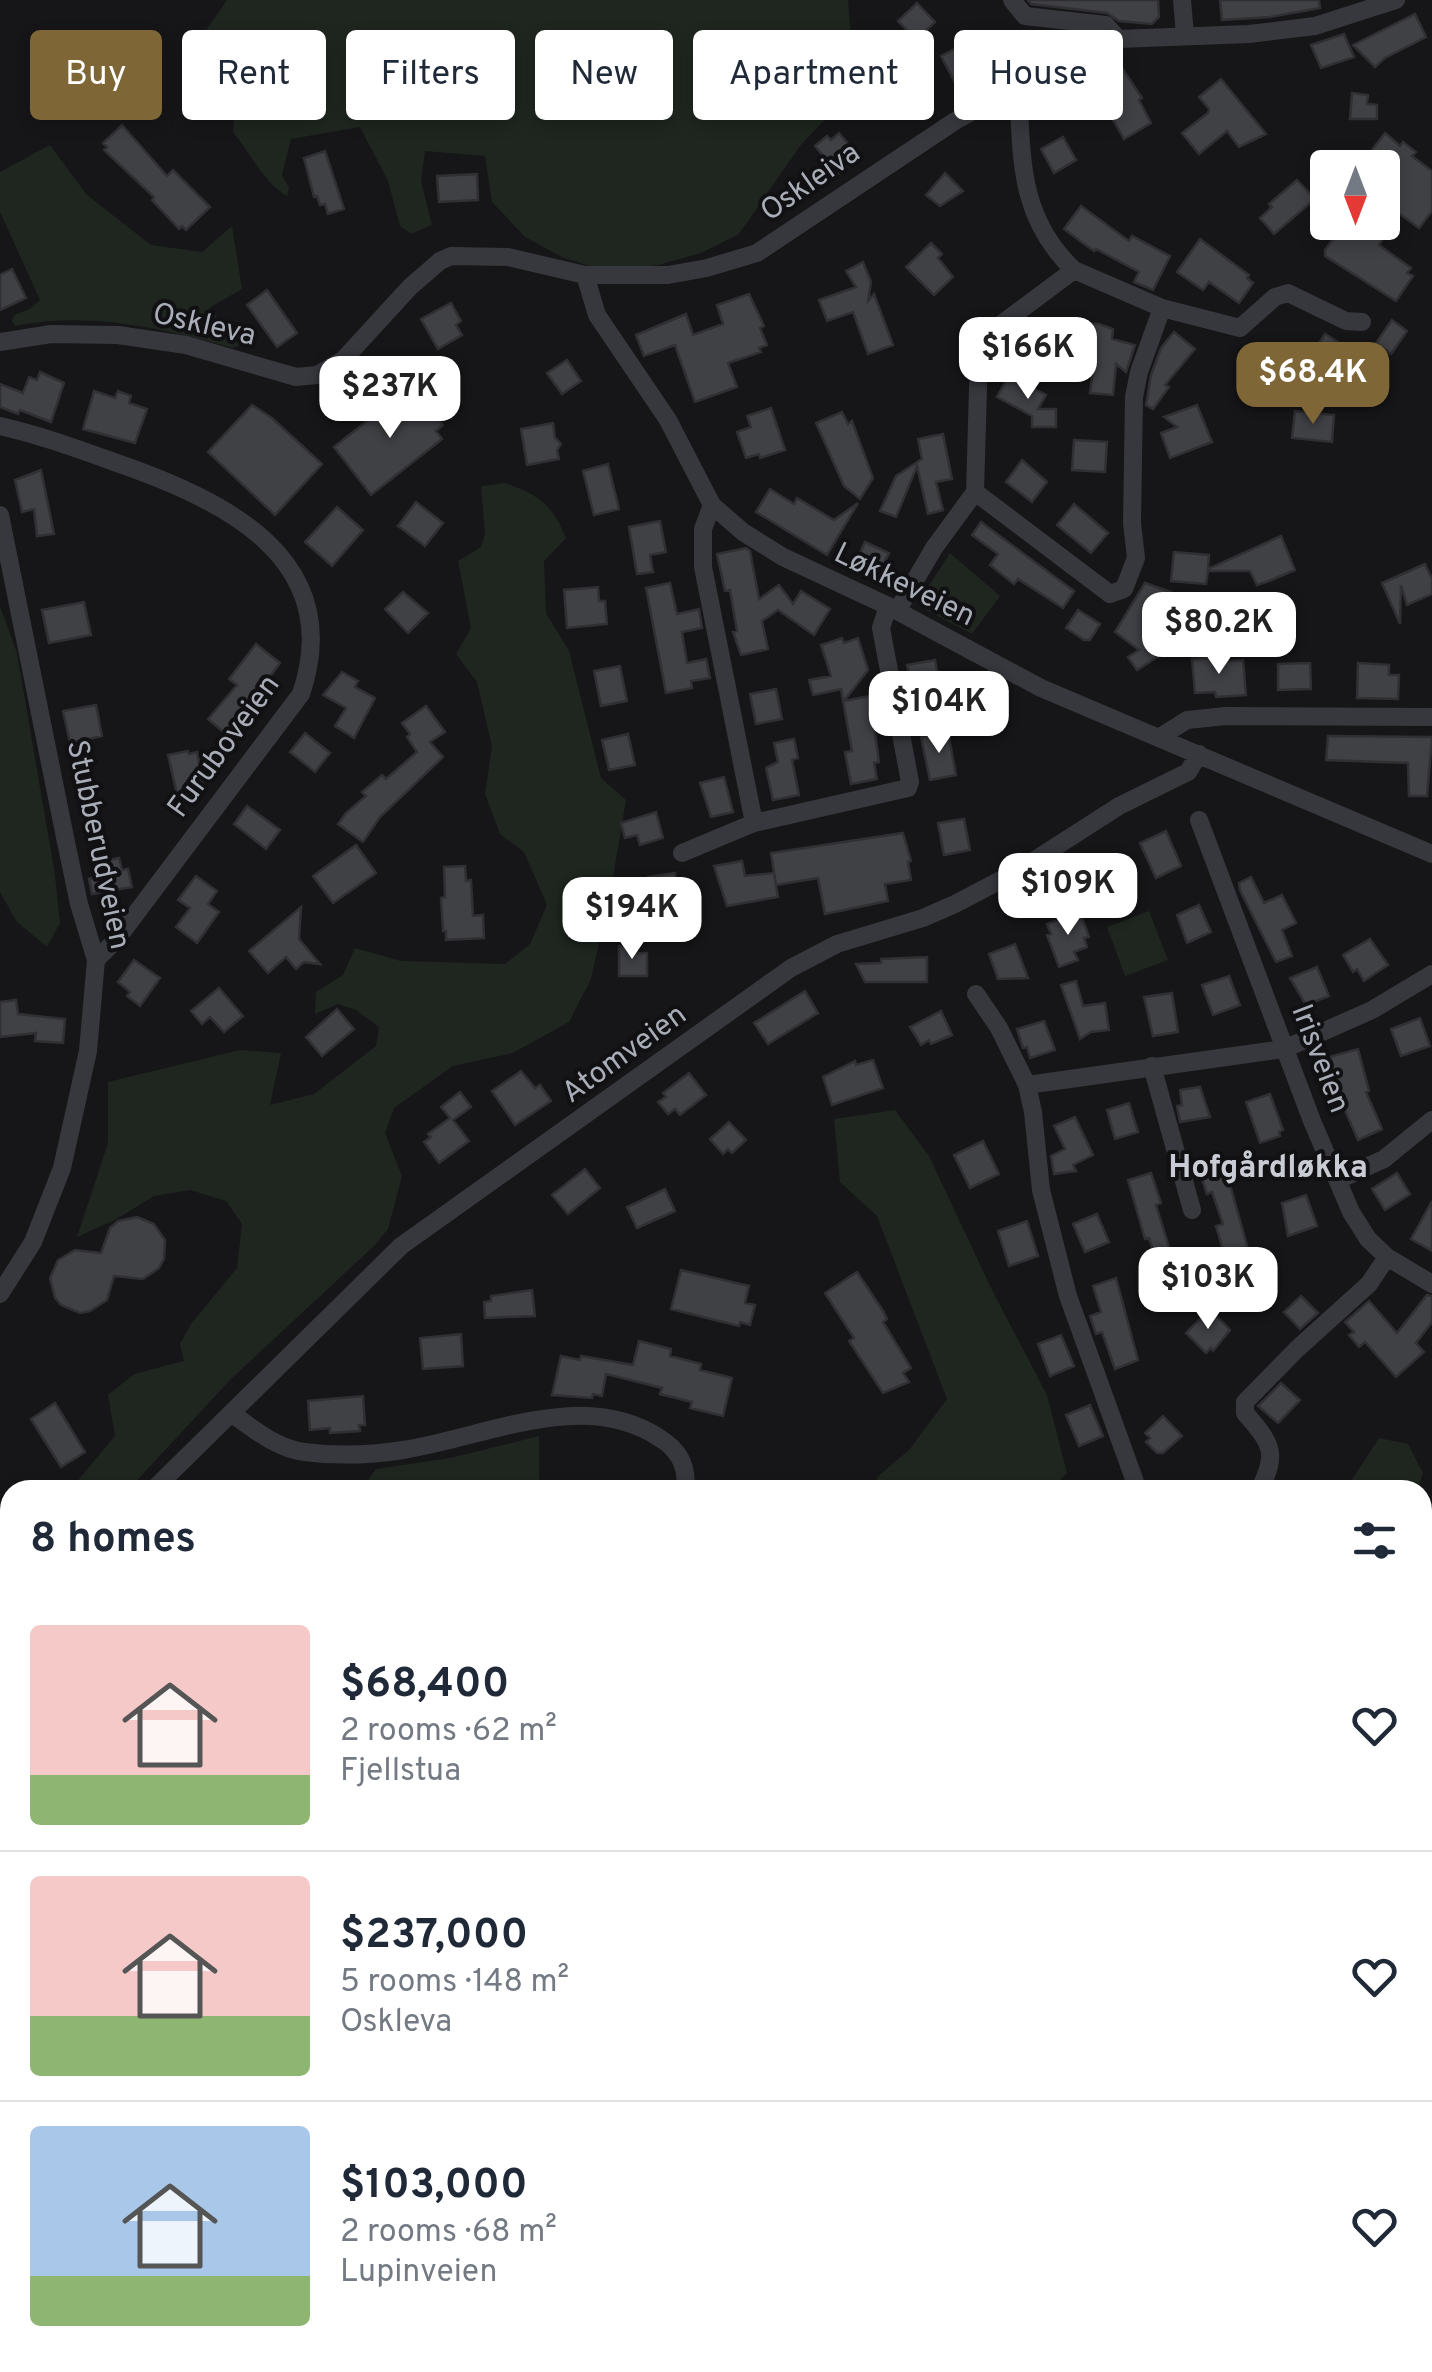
<!DOCTYPE html>
<meta charset="utf-8">
<style>
:root{--surface:#fff;--page:#f6f6f7;--text:#1f2937;--muted:#747a83;--line:#e0e1e3;--accent:#7e6636}
body{margin:0;font-family:Overpass,sans-serif;background:var(--page);color:var(--text);height:100vh;display:flex;flex-direction:column;font-size:38px;white-space:nowrap}
*{box-sizing:border-box;margin:0}
p{font-size:32px;color:var(--muted)}
.icon{flex:none;width:55px;height:55px;fill:none;stroke:currentColor;stroke-width:2;stroke-linecap:round;stroke-linejoin:round}
.map{position:relative;flex:1;overflow:hidden}
.details{position:absolute;left:0px;top:1480px;width:1432px;height:892px;display:flex;flex-direction:column;background:var(--surface);border-radius:30px 30px 0 0;box-shadow:0 5px 15px #0003}
.details>*{flex:none}
.guide{position:absolute;left:30px;top:30px;width:1372px;height:90px;display:flex;gap:20px}
.needle{width:65px;rotate:180deg}
.controls{position:absolute;left:1310px;top:150px;display:grid;gap:20px}
.controls a{display:grid;place-items:center;width:90px;height:90px;border-radius:10px;background:var(--surface);box-shadow:0 5px 15px #0003;font-size:50px}
.price{position:absolute;translate:-50% -85px;padding:0 22px;border-radius:20px;background:#fff;color:#222;font-size:32px;line-height:65px;filter:drop-shadow(0 2px 5px #0008)}
.price::after{content:'';position:absolute;left:50%;top:60px;width:30px;height:22px;margin-left:-15px;background:inherit;clip-path:polygon(0 0,100% 0,50% 100%)}
.price.selected{background:var(--accent);color:#fff}
ul{padding:0;list-style:none}
li{display:flex;align-items:center;gap:30px;height:250px;padding:0 30px}
li+li{border-top:2px solid var(--line)}
li span{display:grid;place-items:center;flex:none;width:280px;height:200px;border-radius:10px;color:#555}
li>.icon{margin-inline-start:auto}
span .icon{width:120px;height:120px;fill:#fffc;stroke-width:1}
li b{font-size:42px}
h2{display:flex;justify-content:space-between;align-items:center;height:120px;padding:0 30px;font-size:42px}
.tag{padding:0 35px;border-radius:10px;background:var(--surface);box-shadow:0 5px 15px #0003;font-size:35px;line-height:90px}
.tag.selected{background:var(--accent);color:#fff}
.map>svg:first-child{display:block}
.green{fill:#1e261f}
.building{fill:#404145;stroke:#303034;stroke-width:2.5}
.lines{fill:none;stroke-linecap:round;stroke-linejoin:round}
.street{stroke:#37383d;stroke-width:18}
.labels{text-anchor:middle;dominant-baseline:central;stroke-width:8;stroke-linejoin:round;paint-order:stroke}
.street-label{font-size:30px;fill:#a8adb8;stroke:#111113}
.neighbourhood-label{font-size:32px;font-weight:bold;fill:#c9ccd4;stroke:#111113}
</style>
<div class="map">
<svg width="1432" height="2372" viewBox="0 0 1432 2372">
<rect width="100%" height="100%" fill="#161618"/>
<!-- green -->
<path class="green" d="M227,0H848L855,87L800,146L739,234L701,253L658,265L627,269L590,266L562,257L525,237L492,202L485,156L425,151L421,181L432,225L411,234L400,226L388,181L360,127L291,139L282,175L289,188L287,196C265,184 250,153 233,132L236,88L184,62Z
M50,145L87,195L151,245L202,252L232,226L242,289L209,308L241,344L233,348C161,328 89,311 15,326L12,321L14,315L30,309L40,300L0,212V172Z
M505,483C539,495 552,504 566,538L544,561L546,613L569,651L601,778L626,800L611,889L591,979L569,1022L513,1053L453,1066L394,1108L385,1133L402,1176L388,1229L374,1246L231,1379L128,1490H70L115,1436L108,1395L134,1374L184,1361L180,1344L191,1324L237,1268L242,1224L226,1201L190,1190L154,1196L115,1220L77,1237L108,1143V1082L240,1050L281,1053L270,1105L314,1094L376,1046L379,1027L356,1010L338,1004L315,1014L316,992L343,975L355,948L401,961L505,964L530,944L547,905L524,852L500,834L485,794L492,746L477,682L456,654L471,628L458,561L481,547L485,534L481,486Z
M950,553L1000,596L972,634L926,610L920,599Z
M0,606L17,653L55,875L60,923L47,947L17,922L0,892Z
M1149,911L1168,960L1125,976L1107,927Z
M895,1110L929,1156L992,1290L1047,1395L1067,1473L1050,1490H877V1477L909,1450L947,1399L877,1216L840,1182L834,1119Z
M539,1436V1490H361L376,1469L450,1458Z
M1379,1438L1408,1444L1423,1473L1417,1490H1345Z
M1422,1614H1432V1756L1423,1769Z
M1423,2055L1432,2068V2228L1423,2240Z"/>
<!-- building -->
<path class="building" d="M1028,0H1158L1159,17L1152,24L1119,21L1107,13L1031,4Z
M1220,0H1319L1320,8L1270,17L1222,20Z
M917,3L935,22L908,48L907,30L898,21Z
M1415,14L1426,37L1385,58L1375,67L1353,45Z
M1344,34L1354,57L1321,68L1311,45Z
M1033,38L1043,59L1014,74L1011,68L981,83L984,90L969,99L965,92L961,94L941,56L955,49L957,53L968,50L990,39L998,56Z
M1120,65L1142,98L1139,100L1151,123L1124,139L1092,83Z
M1221,79L1266,134L1239,147L1227,131L1199,154L1182,133L1208,113L1209,109L1199,97Z
M1352,93L1368,95L1367,104L1377,105V119H1350Z
M122,125L167,176L173,170L210,207L186,230L182,226L179,229L152,200L154,197L104,150L107,147L103,143Z
M839,133L859,157L838,174L815,146L827,136L831,140Z
M1385,133L1400,146L1403,142L1416,152L1412,156L1432,171V211L1419,228L1382,201L1393,184L1382,175V167L1368,155Z
M1063,137L1076,160L1054,173L1041,149Z
M325,151L344,209L328,214L325,204L320,205L317,196L314,197L304,158Z
M945,173L963,191L940,206L926,195Z
M477,174L478,200L439,202L437,176Z
M1297,180L1315,199L1274,234L1260,218L1272,207L1269,204Z
M1081,206L1129,241L1132,236L1170,256L1153,290L1134,282L1139,272L1096,249L1094,251L1064,229Z
M1345,222H1358L1382,240L1379,245L1411,268L1407,273L1413,276L1396,301L1325,256V250Z
M1200,239L1249,275L1247,278L1253,283L1239,303L1209,282L1203,290L1177,272Z
M931,243L942,254L938,258L953,277L934,295L906,267Z
M863,262L871,282L868,301L874,294L893,345L868,354L853,312L827,321L819,300L856,287L846,271Z
M12,269L26,298L0,310V275Z
M267,290L297,333L277,347L247,305Z
M749,294L764,326L760,328L767,345L759,348L761,352L728,363L737,387L695,402L675,345L644,356L636,335L686,314L693,335L723,324L717,305Z
M451,303L461,321L456,325L462,335L438,349L421,319Z
M1392,320L1407,331L1391,354L1376,343Z
M1057,321L1099,324L1113,329L1112,339L1135,345L1126,372L1116,364L1113,395L1090,393L1095,355L1064,350V346L1053,344Z
M1174,332L1195,349L1165,385L1169,387L1153,409L1146,405L1151,375L1161,348Z
M1325,334L1362,357L1346,381L1310,357Z
M567,360L581,381L562,394L547,373Z
M40,372L64,383L51,422L20,410L18,414L0,407V384L23,393L29,377L37,380Z
M1009,375L1046,395L1038,409H1056V427H1032V416L997,397Z
M94,391L115,398L118,391L131,396L129,403L147,409L135,443L83,429Z
M404,392L410,399L417,393L443,425L436,431L442,439L371,495L334,447Z
M252,405L272,418L322,464L275,515L208,452Z
M1197,405L1212,442L1170,458L1161,433L1177,427L1164,417Z
M771,408L785,450L760,458L759,454L746,458L737,432L751,427L747,416Z
M1295,411L1334,415L1332,442L1292,438Z
M842,412L848,424L852,421L873,478L860,499L844,486L816,423Z
M553,423L555,438L561,444L557,450L559,459L527,465L521,429Z
M943,434L952,479L936,482L943,510L928,514L917,466L896,517L880,511L896,476L922,459L918,439Z
M1074,440L1107,442L1105,472L1072,470Z
M1022,460L1047,482L1032,502L1006,482Z
M608,464L619,509L594,515L583,471Z
M41,470L54,534L37,536L34,509L22,512L15,480Z
M770,489L794,504L797,498L834,520L858,503L827,555L756,512Z
M416,502L443,523L425,546L398,526Z
M1074,504L1108,533L1091,553L1057,525Z
M337,507L363,530L332,566L305,542Z
M660,521L666,552L650,555L653,572L637,574L629,527Z
M981,522L1074,591L1063,608L1018,579L1014,584L990,565L998,554L972,535Z
M1281,536L1295,570L1269,581L1257,585L1250,571H1208L1206,584L1171,581L1174,552L1209,555L1208,569Z
M865,542L889,553L876,580L853,569Z
M746,548L750,551L759,599L779,585L793,604L801,591L830,609L814,635L778,610L762,621L768,649L741,655L733,632L737,631L730,590L725,591L717,554Z
M1425,564L1432,579V594L1407,605L1401,585L1400,624L1382,583Z
M670,583L677,614L699,609L702,628L682,632L687,663L706,659L710,678L691,681L692,688L666,693L646,588Z
M1145,583L1171,592L1155,618L1175,646L1137,670L1128,657L1139,650L1115,632Z
M598,587L599,601H605L607,624L567,628L564,590Z
M403,592L428,613L408,633L385,609Z
M84,602L91,635L49,643L42,610Z
M1078,610L1100,624L1090,640H1084L1066,628Z
M842,638L844,643L858,638L868,670L844,701L870,696L879,762L874,763L877,779L851,784L845,752L852,751L841,689L813,695L809,680L831,676L821,645Z
M256,644L280,663L227,735L208,719L237,685L229,679Z
M1218,657V662L1243,660L1246,695L1216,697L1215,692L1195,693L1192,659Z
M935,660L941,692L932,694L933,704L915,706L907,665Z
M1310,663L1311,689L1278,690V664Z
M1358,663L1389,665V675H1399L1398,699L1357,698Z
M620,666L627,701L601,706L594,671Z
M342,672L358,681L355,687L375,698L354,738L335,726L346,708L323,695Z
M776,689L782,719L756,724L750,694Z
M96,705L102,736L70,743L63,711Z
M426,706L445,732L430,742L443,757L380,817L363,842L338,824L346,813L366,796L362,792L382,775L386,779L417,752L407,737L410,734L402,723Z
M948,732L956,775L930,780L921,737Z
M305,733L330,753L315,772L290,752Z
M628,734L635,765L609,770L602,740Z
M1328,736L1432,737L1427,796H1409L1408,763L1326,760Z
M794,739L798,758L792,760L799,795L773,800L766,768L778,762L774,743Z
M188,751L189,754L197,752L203,782L196,784L198,790L177,794L168,755Z
M724,777L733,812L711,817L700,783Z
M247,806L280,830L266,849L234,824Z
M656,812L663,838L640,845L637,835L625,838L621,823Z
M964,819L970,850L944,855L938,823Z
M1166,831L1181,866L1156,878L1140,843Z
M903,833L911,861L908,862L911,880L885,884L888,901L825,914L818,878L776,885L771,853Z
M356,845L376,873L333,903L313,876Z
M119,858L122,870L128,869L132,887L92,894L89,879L96,877L93,863Z
M742,861L745,876L774,873L778,897L727,906L714,866Z
M465,866L466,881L471,880L473,916L483,915L484,938L446,940V931H443L441,898L445,897L444,867Z
M1115,869L1126,898L1098,908L1090,878Z
M675,873L681,919L663,921L661,909L652,910L648,877Z
M196,876L217,891L208,904L219,912L197,943L176,927L190,908L178,900Z
M1251,877L1264,903L1282,895L1296,923L1282,930L1292,956L1276,962L1240,890L1239,883Z
M1199,905L1211,932L1187,943L1177,915Z
M301,907L299,939L320,964L304,962L296,969L286,957L268,973L249,951Z
M1080,912L1089,937L1084,938L1087,947L1074,952L1078,960L1059,967L1047,935L1051,934L1047,924Z
M1370,939L1388,965L1364,981L1357,969L1353,972L1343,955Z
M1015,944L1028,978L998,979L989,954Z
M619,946H637V953H647V976H619Z
M927,957V982H865L856,964L881,963V959Z
M134,960L160,978L140,1006L127,996L130,992L118,982Z
M1317,967L1329,996L1306,1005L1290,978Z
M1229,976L1240,1005L1213,1015L1202,985Z
M1076,981L1083,1006L1105,1003L1109,1030L1091,1032L1080,1039L1061,985Z
M219,988L243,1016L224,1032L210,1017L202,1024L191,1011Z
M805,991L818,1013L768,1044L754,1023Z
M1172,993L1178,1032L1153,1036L1144,997Z
M16,1000L18,1014L65,1019L63,1043L35,1041L36,1033L0,1037V1002Z
M337,1009L354,1029L322,1056L306,1037Z
M941,1011L952,1035L931,1044L929,1040L921,1045L910,1027Z
M1420,1018L1430,1046L1401,1056L1391,1029Z
M1044,1021L1055,1050L1030,1058L1027,1047L1023,1048L1017,1029Z
M1358,1049L1369,1091L1366,1092L1382,1129L1358,1140L1340,1099L1331,1102L1326,1085L1336,1082L1329,1057Z
M873,1060L883,1088L832,1105L823,1077L855,1061L856,1065Z
M521,1071L535,1088L540,1085L551,1101L515,1125L492,1091Z
M689,1073L706,1095L680,1115L675,1109L668,1114L658,1102L666,1097L663,1093Z
M1200,1087L1210,1117L1180,1122L1177,1106L1182,1105L1180,1090Z
M460,1092L471,1107L453,1120L469,1141L439,1163L424,1142L431,1137L428,1134L450,1118L441,1107Z
M1270,1094L1283,1130L1279,1132L1280,1136L1260,1143L1246,1102Z
M1129,1103L1138,1132L1115,1139L1107,1110Z
M1075,1117L1093,1155L1073,1165L1076,1171L1054,1174L1051,1156L1065,1149L1054,1126Z
M729,1122L746,1140L732,1153L728,1149L723,1154L710,1139Z
M983,1141L999,1174L970,1188L954,1155Z
M1222,1156L1251,1260L1228,1267L1216,1226L1223,1224L1212,1192L1207,1194L1197,1164Z
M585,1169L600,1188L568,1214L552,1195Z
M1151,1173L1161,1203L1156,1205L1173,1260L1183,1257L1191,1285L1166,1293L1149,1238L1145,1239L1128,1180Z
M1397,1173L1410,1194L1385,1210L1372,1189Z
M665,1189L675,1211L637,1228L627,1207Z
M1306,1195L1317,1226L1288,1236L1282,1203Z
M1432,1201V1251L1411,1239Z
M1097,1214L1109,1242L1085,1252L1073,1224Z
M137,1217L154,1224L165,1240L164,1259L159,1268L143,1279L114,1276L107,1300L90,1311L80,1313L61,1305L55,1298L50,1278L58,1260L75,1250L101,1253L110,1228L118,1221Z
M1027,1221L1038,1256L1009,1266L998,1231Z
M681,1270L749,1286L745,1303L755,1305L750,1325L740,1322L739,1326L671,1309Z
M857,1272L883,1311L887,1319L883,1322L911,1368L903,1373L909,1382L883,1393L849,1341L854,1338L825,1293Z
M1116,1278L1138,1360L1115,1369L1102,1332L1096,1334L1090,1316L1101,1312L1093,1286Z
M532,1290L535,1316L485,1318L484,1302L491,1301V1296Z
M1427,1295L1432,1296V1322L1416,1343L1424,1352L1396,1377L1365,1342L1359,1347L1349,1335L1354,1332L1345,1322L1369,1301L1397,1333Z
M1301,1296L1318,1313L1300,1329L1284,1312Z
M1210,1309L1230,1330L1213,1351L1211,1348L1206,1353L1186,1333Z
M461,1334L463,1366L423,1369L420,1338Z
M1061,1335L1074,1366L1050,1376L1038,1344Z
M639,1341L671,1349L670,1356L701,1364L700,1370L732,1378L723,1416L690,1408L692,1402L660,1394L662,1388L606,1374L602,1396L593,1394L592,1398L552,1395L561,1356L580,1360L581,1356L633,1365Z
M1281,1383L1300,1400L1278,1423L1258,1406Z
M363,1396L365,1425H359L360,1431L330,1433V1428L310,1430L308,1401Z
M55,1403L85,1452L61,1467L31,1419Z
M1090,1405L1103,1436L1079,1446L1066,1415Z
M1163,1416L1182,1436L1163,1453H1157L1146,1442L1150,1438L1145,1433Z"/>
<g class="lines">
<!-- street -->
<path class="street" d="M1012,0L1025,16L1106,25L1118,39
M1182,0L1185,35
M585,275L597,315L668,420L712,505L743,532L783,557L888,606L1041,688L1432,854
M1162,308L1240,328L1275,297L1288,293L1346,321L1362,322
M0,342L51,334L118,335L186,345L296,377L317,375L343,360L410,287L440,261L451,256L508,257L585,275H668L707,268L757,253L955,121L1018,86L1118,39L1249,34L1315,26L1396,0
M0,426C40,435 78,449 117,463C223,500 347,558 301,694L116,940L96,960
M975,492L1110,594L1124,589L1136,558L1132,523L1134,397L1139,372L1162,308L1074,270
M712,505L703,529V567L754,823
M0,515L66,842L79,904L96,960L88,1051L62,1168L33,1242L0,1294
M897,611L934,548L975,492L979,354L984,337L1074,270C1018,217 1022,158 1018,86
M1160,737L1187,720L1226,716L1432,717
M1199,820L1312,1121L1351,1212L1368,1239L1387,1257L1432,1284
M682,853L754,823L908,788L910,782L881,628L888,606
M976,994L999,1028L1027,1085L1033,1112L1041,1190L1068,1296L1138,1490
M1152,1066L1192,1210
M1027,1085L1284,1049L1372,1010L1432,974
M1338,1180L1384,1159L1432,1120
M231,1413C254,1429 275,1448 304,1452C335,1456 371,1455 403,1450C486,1437 584,1387 661,1439C680,1451 688,1468 685,1490
M153,1490L401,1246L791,968L837,944L923,918L955,904L1018,871L1119,806L1188,772L1199,754
M1259,1490C1279,1453 1271,1443 1245,1413V1402L1297,1349L1369,1284L1387,1257
M0,1602L10,1596
M0,2332L10,2317
M334,2362L351,2372
M1062,2362L1061,2366L1083,2372
M622,2372L645,2362
M1101,2372L1108,2362
M1429,2372L1432,2368"/>
</g>
<g class="labels">
<!-- street labels -->
<g class="street-label">
<text transform="translate(811 183) rotate(-35)">Oskleiva</text>
<text transform="translate(204 326) rotate(13)">Oskleva</text>
<text transform="translate(904 586) rotate(26)">Løkkeveien</text>
<text transform="translate(225 747) rotate(-54)">Furuboveien</text>
<text transform="translate(97 845) rotate(78)">Stubberudveien</text>
<text transform="translate(625 1055) rotate(-36)">Atomveien</text>
<text transform="translate(1319 1059) rotate(69)">Irisveien</text>
</g>
<!-- neighbourhood labels -->
<g class="neighbourhood-label">
<text x="1268" y="1169">Hofgårdløkka</text>
</g>
</g>
</svg>
<div class="controls">
<a><svg class="needle" viewBox="-14 -14 28 28"><path d="M0-13l5 13h-10z" fill="#e53935"/><path d="M0 13l5-13h-10z" fill="#747a83"/></svg></a>
</div>
<b class="price" style="left:1028px;top:402px">$166K</b>
<b class="price selected" style="left:1313px;top:427px">$68.4K</b>
<b class="price" style="left:390px;top:441px">$237K</b>
<b class="price" style="left:1219px;top:677px">$80.2K</b>
<b class="price" style="left:939px;top:756px">$104K</b>
<b class="price" style="left:1068px;top:938px">$109K</b>
<b class="price" style="left:632px;top:962px">$194K</b>
<b class="price" style="left:1208px;top:1332px">$103K</b>
<div class="guide">
<a class="tag selected">Buy</a>
<a class="tag">Rent</a>
<a class="tag">Filters</a>
<a class="tag">New</a>
<a class="tag">Apartment</a>
<a class="tag">House</a>
</div>
<section class="details">
<h2>8 homes<svg class="icon" aria-label="filters" viewBox="0 0 24 24"><path d="M4 7h16M4 17h16"/><circle cx="9" cy="7" r="2"/><circle cx="15" cy="17" r="2"/></svg></h2>
<ul>
<li><span style="background:linear-gradient(#f6c9c9 75%,#8fb573 0)"><svg class="icon" aria-label="home" viewBox="0 0 24 24"><path d="M3 11l9-7 9 7M6 9v11h12V9"/></svg></span><div><b>$68,400</b><p>2 rooms · 62 m²</p><p>Fjellstua</p></div><svg class="icon" aria-label="heart" viewBox="0 0 24 24"><path d="M12 20l-8-8c-3-5 5-10 8-4 3-6 11-1 8 4z"/></svg></li>
<li><span style="background:linear-gradient(#f6c9c9 70%,#8fb573 0)"><svg class="icon" aria-label="home" viewBox="0 0 24 24"><path d="M3 11l9-7 9 7M6 9v11h12V9"/></svg></span><div><b>$237,000</b><p>5 rooms · 148 m²</p><p>Oskleva</p></div><svg class="icon" aria-label="heart" viewBox="0 0 24 24"><path d="M12 20l-8-8c-3-5 5-10 8-4 3-6 11-1 8 4z"/></svg></li>
<li><span style="background:linear-gradient(#a9c7e8 75%,#8fb573 0)"><svg class="icon" aria-label="home" viewBox="0 0 24 24"><path d="M3 11l9-7 9 7M6 9v11h12V9"/></svg></span><div><b>$103,000</b><p>2 rooms · 68 m²</p><p>Lupinveien</p></div><svg class="icon" aria-label="heart" viewBox="0 0 24 24"><path d="M12 20l-8-8c-3-5 5-10 8-4 3-6 11-1 8 4z"/></svg></li>
</ul>
</section>
</div>
